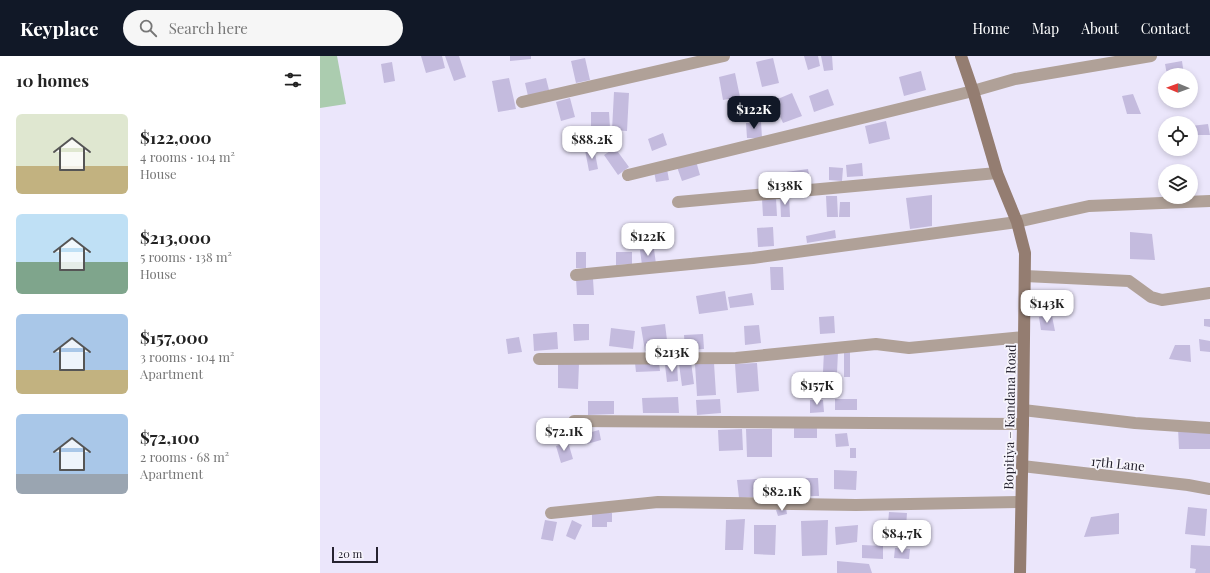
<!DOCTYPE html>
<meta charset="utf-8">
<style>
:root{--surface:#fff;--page:#f6f6f6;--text:#222;--muted:#767676;--accent:#111827}
body{margin:0;font-family:"Playfair Display",serif;background:var(--page);color:var(--text);height:100vh;display:flex;flex-direction:column;font-size:15px;white-space:nowrap}
*{box-sizing:border-box;margin:0}
p{font-size:13px;color:var(--muted)}
.icon{flex:none;width:22px;height:22px;fill:none;stroke:currentColor;stroke-width:2;stroke-linecap:round;stroke-linejoin:round}
.map{position:relative;flex:1;overflow:hidden}
.drawer{display:flex;flex-direction:column;background:var(--surface);width:320px}
.drawer>*{flex:none}
.needle{width:26px;rotate:271deg}
.fabs{position:absolute;left:838px;top:12px;display:grid;gap:8px}
.fabs a{display:grid;place-items:center;width:40px;height:40px;border-radius:50%;background:var(--surface);box-shadow:0 2px 6px #0003;font-size:20px}
.scale{position:absolute;left:12px;bottom:10px;width:46px;box-sizing:border-box;padding-left:4px;border:2px solid #262330;border-top:0;font-size:11px;line-height:14px;white-space:nowrap;color:#262330;-webkit-text-stroke:3px #f7f5fc;paint-order:stroke}
.price{position:absolute;translate:-50% -34px;padding:0 9px;border-radius:8px;background:#fff;color:#222;font-size:13px;line-height:26px;filter:drop-shadow(0 1px 2px #0008)}
.price::after{content:'';position:absolute;left:50%;top:24px;width:12px;height:9px;margin-left:-6px;background:inherit;clip-path:polygon(0 0,100% 0,50% 100%)}
.price.active{background:var(--accent);color:#fff}
ul{padding:0;list-style:none}
li{display:flex;align-items:center;gap:12px;height:100px;padding:0 16px}
li span{display:grid;place-items:center;flex:none;width:112px;height:80px;border-radius:6px;color:#555}
li>.icon{margin-inline-start:auto}
span .icon{width:48px;height:48px;fill:#fffc;stroke-width:1}
li b{font-size:17px}
h2{display:flex;justify-content:space-between;align-items:center;height:48px;padding:0 16px;font-size:17px}
header{display:flex;align-items:center;gap:24px;box-sizing:border-box;height:56px;padding:0 20px;background:var(--accent);color:#fff}
header strong{font-size:19px}
nav{display:flex;gap:22px;margin-inline-start:auto;font-size:14px}
.search{width:280px;height:36px;background:var(--page);display:flex;align-items:center;gap:10px;box-sizing:border-box;padding:0 14px;border-radius:22px;color:var(--muted);font-size:15px}
main{display:flex;flex:1;min-height:0}
.map>svg:first-child{display:block}
.green{fill:#abccaf}
.building{fill:#c4bbde}
.lines{fill:none;stroke-linecap:round;stroke-linejoin:round}
.street{stroke:#b0a198;stroke-width:12}
.secondary{stroke:#947d71;stroke-width:12}
.labels{text-anchor:middle;dominant-baseline:central;stroke-width:3.5;stroke-linejoin:round;paint-order:stroke}
.street-label{font-size:13px;fill:#262330;stroke:#f7f5fc}
</style>
<header>
<strong>Keyplace</strong>
<div class="search"><svg class="icon" aria-label="search" viewBox="0 0 24 24"><circle cx="10" cy="10" r="6"/><path d="M15 15l6 6"/></svg>Search here</div>
<nav><a>Home</a><a>Map</a><a>About</a><a>Contact</a></nav>
</header>
<main>
<section class="drawer">
<h2>10 homes<svg class="icon" aria-label="filters" viewBox="0 0 24 24"><path d="M4 7h16M4 17h16"/><circle cx="9" cy="7" r="2"/><circle cx="15" cy="17" r="2"/></svg></h2>
<ul>
<li><span style="background:linear-gradient(#dfe7d0 65%,#c2b280 0)"><svg class="icon" aria-label="home" viewBox="0 0 24 24"><path d="M3 11l9-7 9 7M6 9v11h12V9"/></svg></span><div><b>$122,000</b><p>4 rooms · 104 m²</p><p>House</p></div></li>
<li><span style="background:linear-gradient(#bfe0f5 60%,#7fa58c 0)"><svg class="icon" aria-label="home" viewBox="0 0 24 24"><path d="M3 11l9-7 9 7M6 9v11h12V9"/></svg></span><div><b>$213,000</b><p>5 rooms · 138 m²</p><p>House</p></div></li>
<li><span style="background:linear-gradient(#a9c7e8 70%,#c2b280 0)"><svg class="icon" aria-label="home" viewBox="0 0 24 24"><path d="M3 11l9-7 9 7M6 9v11h12V9"/></svg></span><div><b>$157,000</b><p>3 rooms · 104 m²</p><p>Apartment</p></div></li>
<li><span style="background:linear-gradient(#a9c7e8 75%,#9aa5b1 0)"><svg class="icon" aria-label="home" viewBox="0 0 24 24"><path d="M3 11l9-7 9 7M6 9v11h12V9"/></svg></span><div><b>$72,100</b><p>2 rooms · 68 m²</p><p>Apartment</p></div></li>
</ul>
</section>
<div class="map">
<svg width="890" height="517" viewBox="0 0 890 517">
<rect width="100%" height="100%" fill="#ebe6fb"/>
<!-- green -->
<path class="green" d="M0,0H17L26,48L0,52Z"/>
<!-- building -->
<path class="building" d="M101,0H122L125,12L106,17Z
M125,0H139L146,21L134,25Z
M190,0H211V3L190,5Z
M484,0H498L500,10L488,14Z
M501,0H512L513,14L504,15Z
M265,2L270,24L256,27L251,5Z
M453,2L459,27L442,31L436,6Z
M862,5L864,19H847L845,8Z
M72,6L75,25L64,27L61,8Z
M601,15L606,34L584,40L579,21Z
M415,17L420,41L403,44L399,21Z
M189,22L196,53L178,56L172,25Z
M226,22L229,34L208,40L205,27Z
M508,33L514,49L494,56L489,40Z
M294,36L309,37L307,75L292,74Z
M472,37L482,60L463,67L453,45Z
M813,38L821,58H807L802,40Z
M250,42L255,61L241,65L236,46Z
M271,56H289L290,72H271Z
M566,65L570,83L549,88L545,70Z
M441,66L442,82H427L426,67Z
M888,68L890,79H872L871,70Z
M343,77L347,89L332,95L328,83Z
M274,92L278,113L269,115L265,94Z
M295,92L309,111L298,119L284,99Z
M376,105L380,119L362,125L357,111Z
M542,107L543,120L527,121L526,109Z
M509,111L523,112L522,125L509,124Z
M347,113L349,124L336,126L334,115Z
M488,113L490,124L467,127L466,116Z
M871,117H872L875,138L871,139Z
M460,139H469L470,161H461Z
M612,139V170L590,173L586,142Z
M506,140H517L518,161H507Z
M456,142L457,160H443L442,143Z
M520,146H530V161H519Z
M453,171L454,190L438,191L437,172Z
M515,174L516,182L487,187L486,180Z
M810,176L832,178L835,204L810,203Z
M334,193L336,208L322,209L320,194Z
M256,196H266V212H256Z
M296,196H312V208L296,209Z
M450,211H463L464,234H451Z
M256,223H273L274,239H257Z
M405,235L408,254L379,258L376,240Z
M432,237L434,249L410,252L408,241Z
M514,260L515,277L500,278L499,261Z
M732,260L735,275L721,274L719,261Z
M884,263H890V271L884,270Z
M253,268H269V284L254,285Z
M345,268L348,292L325,295L321,271Z
M439,269L441,287L425,289L424,270Z
M291,272L315,275L313,293L289,290Z
M237,276L238,293L214,295L213,278Z
M383,278L384,293L365,294L364,279Z
M199,281L202,296L188,298L186,283Z
M879,283L890,285V296L880,295Z
M855,289H870L871,306L849,303Z
M524,294H530V321H524Z
M504,295L518,296L517,317L503,316Z
M371,306L374,328L362,330L359,308Z
M315,307H339L340,315L316,316Z
M357,307L358,325L347,326L345,309Z
M394,307L396,339L377,340L375,308Z
M437,307L439,335L417,337L415,308Z
M238,308H259L258,333L238,332Z
M358,341L359,357H323L322,342Z
M400,343L401,357L377,359L376,344Z
M515,343H537V354H515Z
M490,344H503L504,356L490,357Z
M268,345H294V358L268,359Z
M497,371V382H474V372Z
M858,372L890,377V393H859Z
M422,373L423,394L399,395L398,374Z
M426,373H452V401H427Z
M279,374L281,384L267,388L264,378Z
M527,377L529,390L516,391L515,378Z
M248,386L253,403L241,407L236,390Z
M530,392H536V402H530Z
M514,414L537,415L536,434L514,433Z
M485,422H498L499,440H485Z
M437,423L438,433H433L434,441L419,442L417,424Z
M448,431L462,432V441H448Z
M868,451L887,453L885,480L865,478Z
M466,452L467,458L458,460L456,454Z
M569,456L587,457L585,486L573,485V479L567,478Z
M272,457H292V466H287V471H272Z
M799,457V478L764,481L771,461Z
M425,463L423,494H405L406,464Z
M225,464L237,466L233,485L221,483Z
M252,464L262,469L255,484L246,480Z
M508,464L507,499L482,500L481,465Z
M434,469H456L455,499L434,498Z
M538,469L537,486L516,489L515,471Z
M542,489L563,490V503L542,502Z
M871,489L890,490V517H875L876,513L870,512Z
M575,492L590,493L589,503L574,502Z
M517,505L549,508L552,517H517Z"/>
<g class="lines">
<!-- street -->
<path class="street" d="M202,46L404,0
M308,119L653,35L695,23L831,0
M358,146L677,117
M256,219L433,202L697,166L769,150L890,145
M705,220L809,225L831,241L842,244L890,237
M219,303L416,302L556,288L589,292L704,281
M703,354L815,367L890,372
M254,365L703,368
M702,410L868,429L890,433
M231,457L338,446L536,449L701,446"/>
<!-- secondary -->
<path class="secondary" d="M641,0L653,35L677,117L697,166L705,197L703,368L700,517"/>
</g>
<g class="labels">
<!-- street labels -->
<g class="street-label">
<text transform="translate(689 361) rotate(-89)">Bopitiya – Kandana Road</text>
<text transform="translate(798 407) rotate(6)">17th Lane</text>
</g>
</g>
</svg>
<div class="fabs">
<a><svg class="needle" viewBox="-14 -14 28 28"><path d="M0-13l5 13h-10z" fill="#e53935"/><path d="M0 13l5-13h-10z" fill="#767676"/></svg></a>
<a><svg class="icon" aria-label="locate" viewBox="0 0 24 24"><circle cx="12" cy="12" r="6"/><path d="M12 2v4M12 18v4M2 12h4M18 12h4"/></svg></a>
<a><svg class="icon" aria-label="layers" viewBox="0 0 24 24"><path d="M12 4l9 5-9 5-9-5zM3 14l9 5 9-5"/></svg></a>
</div>
<div class="scale">20 m</div>
<b class="price active" style="left:434px;top:74px">$122K</b>
<b class="price" style="left:272px;top:104px">$88.2K</b>
<b class="price" style="left:465px;top:150px">$138K</b>
<b class="price" style="left:328px;top:201px">$122K</b>
<b class="price" style="left:727px;top:268px">$143K</b>
<b class="price" style="left:352px;top:317px">$213K</b>
<b class="price" style="left:497px;top:350px">$157K</b>
<b class="price" style="left:244px;top:396px">$72.1K</b>
<b class="price" style="left:462px;top:456px">$82.1K</b>
<b class="price" style="left:582px;top:498px">$84.7K</b>
</div>
</main>
